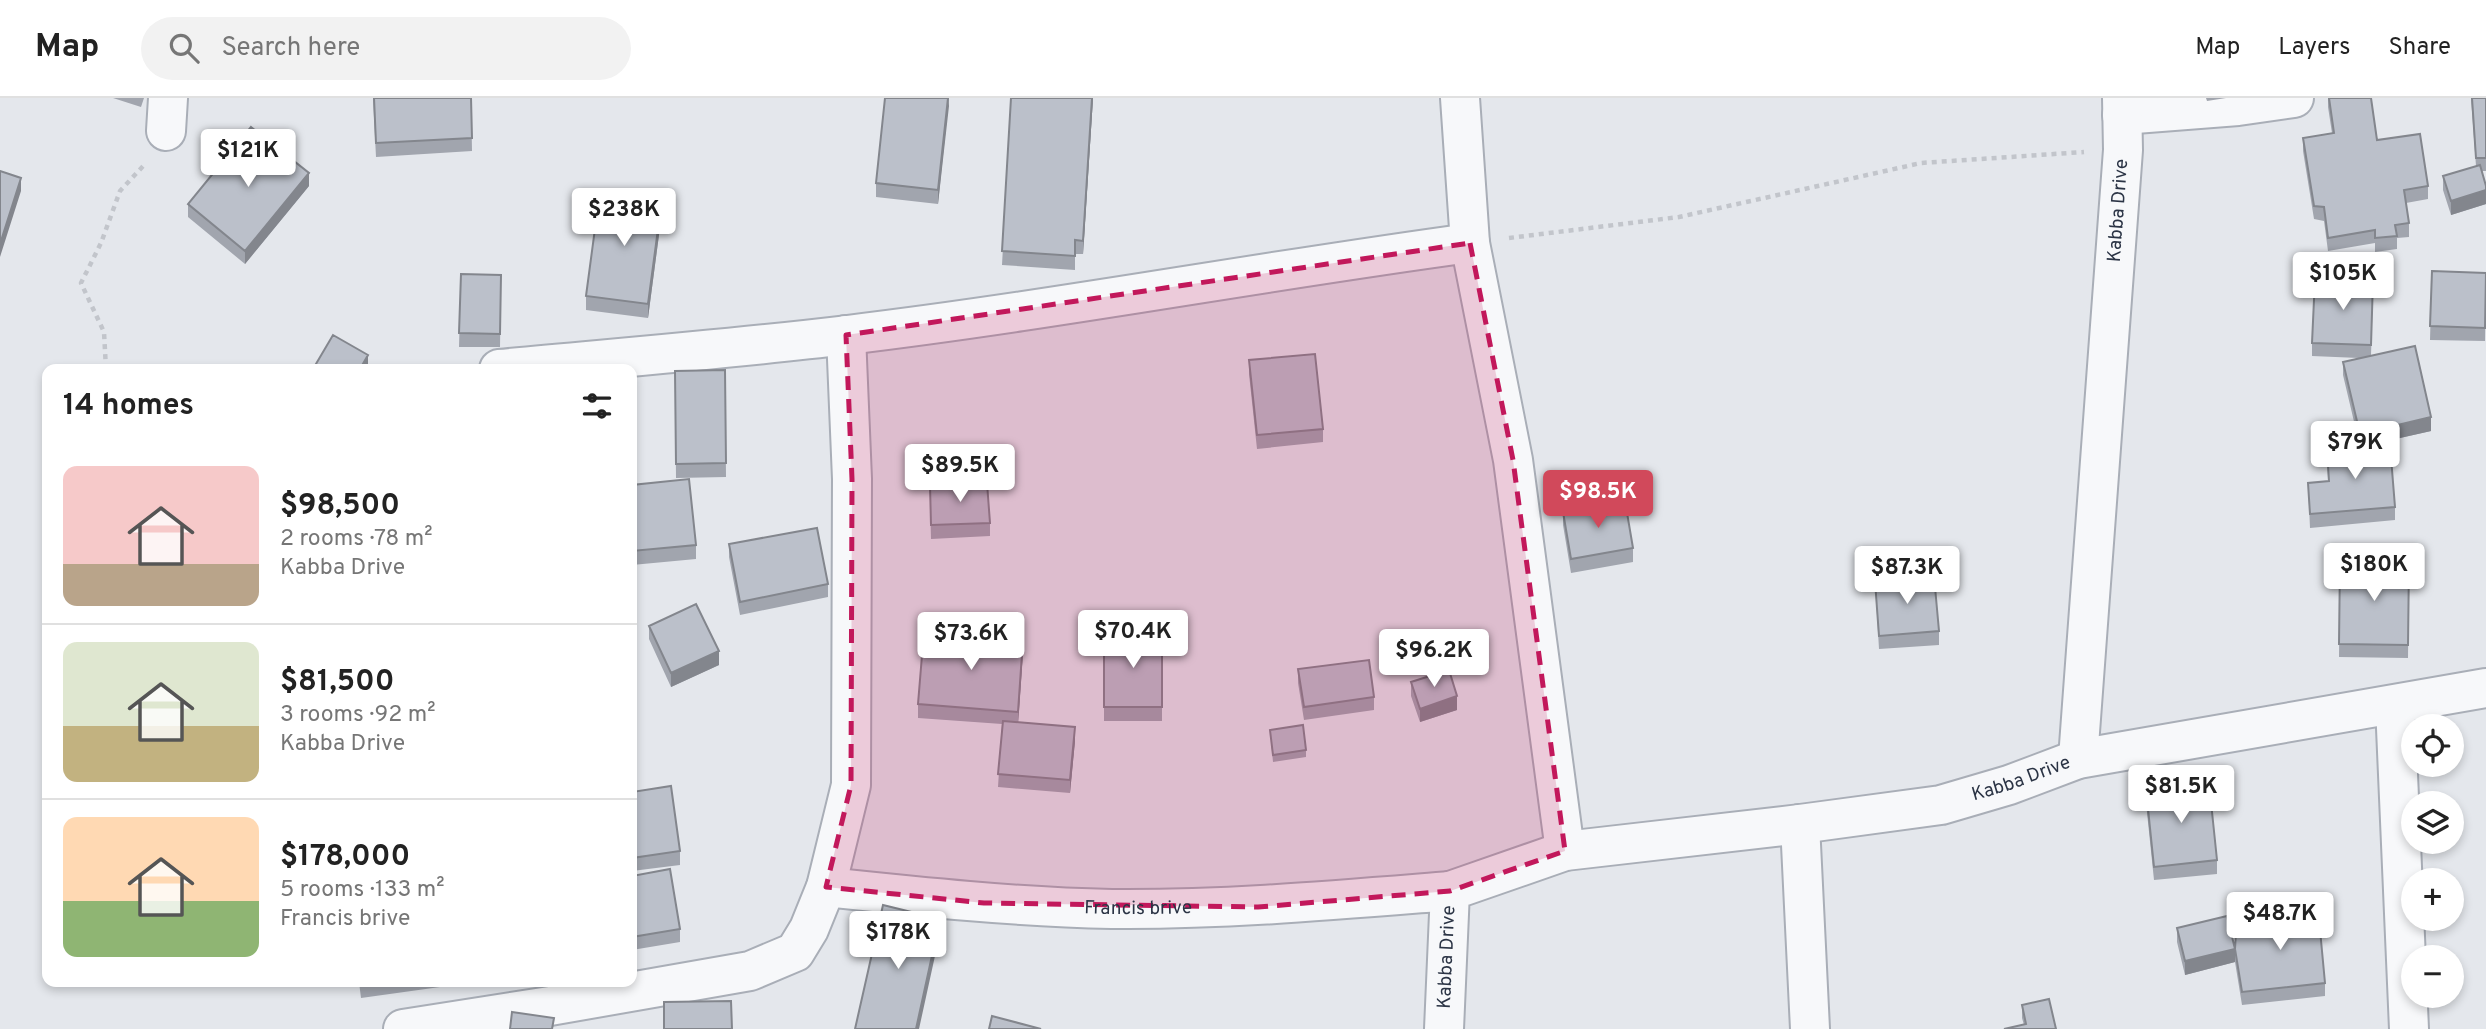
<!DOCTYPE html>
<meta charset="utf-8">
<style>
:root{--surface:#fff;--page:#f2f2f2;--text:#222;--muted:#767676;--line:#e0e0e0;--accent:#d1495b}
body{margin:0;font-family:Overpass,sans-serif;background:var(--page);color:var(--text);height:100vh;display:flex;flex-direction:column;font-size:26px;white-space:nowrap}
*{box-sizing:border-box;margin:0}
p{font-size:23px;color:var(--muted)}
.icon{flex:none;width:38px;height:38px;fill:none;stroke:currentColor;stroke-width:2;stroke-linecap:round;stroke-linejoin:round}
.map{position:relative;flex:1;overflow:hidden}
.drawer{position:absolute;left:42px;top:266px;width:595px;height:623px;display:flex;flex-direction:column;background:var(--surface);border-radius:14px;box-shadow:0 4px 10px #0003}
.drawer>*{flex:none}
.controls{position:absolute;left:2401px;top:616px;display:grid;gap:14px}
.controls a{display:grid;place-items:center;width:63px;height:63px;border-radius:50%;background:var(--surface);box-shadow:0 4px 10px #0003;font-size:35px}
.price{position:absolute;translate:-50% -60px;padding:0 16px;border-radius:7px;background:#fff;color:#222;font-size:23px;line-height:46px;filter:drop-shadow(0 2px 4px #0008)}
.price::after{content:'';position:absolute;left:50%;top:42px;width:21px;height:16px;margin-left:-10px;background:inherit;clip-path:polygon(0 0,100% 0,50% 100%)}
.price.selected{background:var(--accent);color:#fff}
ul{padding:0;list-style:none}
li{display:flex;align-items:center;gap:21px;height:175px;padding:0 21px}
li+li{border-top:2px solid var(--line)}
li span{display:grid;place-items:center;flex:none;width:196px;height:140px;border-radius:14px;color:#555}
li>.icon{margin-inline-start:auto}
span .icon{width:84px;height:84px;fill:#fffc;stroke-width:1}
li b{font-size:30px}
h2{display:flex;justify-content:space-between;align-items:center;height:84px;padding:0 21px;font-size:30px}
header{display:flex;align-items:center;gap:42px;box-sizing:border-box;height:98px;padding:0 35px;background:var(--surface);border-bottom:2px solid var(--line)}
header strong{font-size:33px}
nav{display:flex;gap:38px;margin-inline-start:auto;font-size:24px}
.search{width:490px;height:63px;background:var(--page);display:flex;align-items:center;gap:18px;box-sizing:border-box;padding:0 24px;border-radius:38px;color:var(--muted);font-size:26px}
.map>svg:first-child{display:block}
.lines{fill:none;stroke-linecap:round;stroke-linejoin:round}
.minor-casing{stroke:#a9aeb7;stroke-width:42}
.path{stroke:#c2c5cb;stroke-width:4.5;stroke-dasharray:5 5;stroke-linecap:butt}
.minor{stroke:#f7f8fa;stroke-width:38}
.wall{fill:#a1a5ae}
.shaded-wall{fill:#83868d}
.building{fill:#bbc0ca;stroke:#83868d;stroke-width:2}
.marked{fill:#c2185b;fill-opacity:0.2;stroke:#c2185b;stroke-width:5;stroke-dasharray:14 9;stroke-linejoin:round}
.labels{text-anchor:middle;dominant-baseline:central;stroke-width:7;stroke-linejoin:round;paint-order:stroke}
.street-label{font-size:19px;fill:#2b3445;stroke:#f4f6f9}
</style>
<header>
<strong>Map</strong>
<div class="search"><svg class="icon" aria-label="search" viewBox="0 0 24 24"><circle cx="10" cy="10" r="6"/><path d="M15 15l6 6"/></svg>Search here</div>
<nav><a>Map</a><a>Layers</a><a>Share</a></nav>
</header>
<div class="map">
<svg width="2486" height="931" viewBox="0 0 2486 931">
<rect width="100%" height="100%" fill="#e4e7ec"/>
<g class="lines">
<!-- minor casing -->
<g class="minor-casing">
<g id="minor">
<path d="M1460,0L1470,145L1513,362L1565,753"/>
<path d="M2122,17L2238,8L2294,0"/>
<path d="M166,33L168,0"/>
<path d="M499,271C615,260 731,251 847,237C1055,212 1262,173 1470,145"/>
<path d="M2395,607L2409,931"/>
<path id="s1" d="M2078,661L2123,52L2122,0"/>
<path d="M1800,726L1810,931"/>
<path id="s2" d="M826,789C921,799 1016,809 1112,811C1225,812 1337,802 1450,793"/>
<path d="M403,931L550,908L750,873L795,854L809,831L826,789L851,687L852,381L846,237"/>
<path id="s3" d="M1444,931L1450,793L1565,753L1800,726L1941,707L2009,687L2078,661L2486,590"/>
</g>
</g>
<!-- path -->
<path class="path" d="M1509,140L1679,119L1921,65L2084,54
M106,271L104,234L81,185L101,145L120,93L145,66"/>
<!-- minor -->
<use href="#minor" class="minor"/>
</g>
<!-- wall -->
<path class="wall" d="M113,0H144L141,9Z
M373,0H471L472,53L376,59Z
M949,0L938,106L876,99V85Z
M1011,0H1093L1083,156H1075V172L1002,167Z
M2206,0H2226L2207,3Z
M2328,0H2371L2377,42L2428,88V101L2406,105L2409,125V139L2397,140V151L2375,154V145L2328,153L2324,123L2314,121L2303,53V40L2332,35L2328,9Z
M2471,0H2486V73H2482L2486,88V106L2451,117L2443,92V78L2476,68Z
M309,88L245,166L188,119V106Z
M662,114L648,220L586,212V198Z
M2432,173L2486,175L2485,243L2430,242Z
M461,176L501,177L500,249H459Z
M2373,195L2371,257L2431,333L2360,349L2343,277V264L2359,260L2312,258V245Z
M1249,262L1323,331V344L1257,351L1249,276Z
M725,272L726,379L676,380L675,273Z
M2327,352L2395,409V422L2310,430L2308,385L2328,383Z
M632,387L696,447V461L632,467Z
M930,401L990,425V438L931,441Z
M1563,414L1633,450V464L1571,475L1563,427Z
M729,446L828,486V499L740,517L729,459Z
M2340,463H2409L2408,560L2339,559Z
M1875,483L1939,533V547L1879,551Z
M649,528L719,567L671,589L649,541Z
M1104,535H1162V623H1104Z
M1023,554L1018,624L1075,643L1070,695L998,689L1002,626L918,620V606Z
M1298,571L1374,599V612L1304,622L1298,585Z
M1411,584L1457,612L1420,624L1411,598Z
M1270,632L1306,652V659L1273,664Z
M2146,691L2217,762V776L2154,782L2146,705Z
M632,694L680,753V767L632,773Z
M632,778L680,831V844L632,852Z
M2253,814L2296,823L2325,885V898L2242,907L2235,864L2185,877L2177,844V830L2235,851L2254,832Z
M110,884H143L111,889Z
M359,884H440V889L361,900Z
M468,884H501V889H468Z
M2022,907L2056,931L2024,927L2022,920Z"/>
<!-- shaded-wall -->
<path class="shaded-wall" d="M948,0L949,8L938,106V92Z
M1092,0H1093L1083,156V143Z
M309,75V88L245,166V153Z
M21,80V93L0,159V146Z
M2486,92V106L2451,117V103Z
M662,101V114L648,220V206Z
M368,257V271H360Z
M2431,319V333L2360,349V336Z
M1023,541V554L1018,627V614Z
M719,553V567L671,589V575Z
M1457,598V612L1420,624V611Z
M1075,629V643L1070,695V682Z
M940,821V835L919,931H916Z
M2235,851V864L2185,877V863Z"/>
<!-- building -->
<path class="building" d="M374,0H471L472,40L376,45Z
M885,0H948L938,92L876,85Z
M1011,0H1092L1083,143L1075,142V158L1002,153Z
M2329,0H2371L2377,42L2420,36L2428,88L2404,92L2409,125L2395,127L2397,138L2375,140V132L2328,140L2324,109L2314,108L2303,40L2334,35Z
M2472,0H2486V60H2476Z
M251,29L309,75L245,153L188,106Z
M2480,67L2486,88V92L2451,103L2443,78Z
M0,73L21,80L0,146Z
M600,93L662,101L648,206L586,198Z
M2432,173L2486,175L2485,230L2430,228Z
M461,176L501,177L500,236L459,235Z
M2315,180L2373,182L2371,247L2312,245Z
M333,237L368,257L360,271H313Z
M2415,248L2431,319L2360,336L2343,264Z
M1315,256L1323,331L1257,337L1249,262Z
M725,272L726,365L676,366L675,273Z
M2390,347L2395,409L2310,416L2308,385L2329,383L2327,352Z
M689,381L696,447L632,453V387Z
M987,385L990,425L931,427L930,387Z
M1625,403L1633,450L1571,461L1563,414Z
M817,430L828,486L740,504L729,446Z
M2340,463H2409L2408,547L2339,546Z
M1934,478L1939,533L1879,538L1875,483Z
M696,506L719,553L671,575L649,528Z
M924,533L1023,541L1018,614L918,606Z
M1104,535H1162V609H1104Z
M1369,562L1374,599L1304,609L1298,571Z
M1449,572L1457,598L1420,611L1411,584Z
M1003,623L1075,629L1070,682L998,676Z
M1303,627L1306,652L1273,657L1270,632Z
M2209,685L2217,762L2154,769L2146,691Z
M671,688L680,753L632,760V694Z
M670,771L680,831L632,839V778Z
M883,807L940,821L916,931H855Z
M2294,810L2296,823L2319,821L2325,885L2242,894L2235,851L2236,834L2255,832L2253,814Z
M2227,818L2235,851L2185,863L2177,830Z
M361,884H382L361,887Z
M2049,901L2056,931H2004L2026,926L2022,907Z
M731,903L732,931H664V904Z
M512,914L554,920L552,931H510Z
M992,918L1041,931H989Z"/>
<!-- marked area -->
<path class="marked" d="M1470,145L1513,362L1565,753L1450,793L1258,809L984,805L826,789L851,687L852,381L846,237Z"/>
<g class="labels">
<!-- street labels -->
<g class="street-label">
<text stroke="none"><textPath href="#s1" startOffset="550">Kabba Drive</textPath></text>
<text stroke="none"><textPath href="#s3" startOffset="723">Kabba Drive</textPath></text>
<text stroke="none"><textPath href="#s2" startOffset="313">Francis brive</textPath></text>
<text stroke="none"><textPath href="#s3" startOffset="72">Kabba Drive</textPath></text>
</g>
</g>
</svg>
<div class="controls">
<a><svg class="icon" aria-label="locate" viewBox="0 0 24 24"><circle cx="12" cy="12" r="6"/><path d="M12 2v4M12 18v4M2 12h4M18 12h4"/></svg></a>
<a><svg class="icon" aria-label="layers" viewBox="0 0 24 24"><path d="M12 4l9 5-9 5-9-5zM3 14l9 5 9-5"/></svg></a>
<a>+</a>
<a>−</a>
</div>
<b class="price" style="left:248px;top:91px">$121K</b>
<b class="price" style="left:624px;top:150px">$238K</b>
<b class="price" style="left:2343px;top:214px">$105K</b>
<b class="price" style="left:2355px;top:383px">$79K</b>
<b class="price" style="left:960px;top:406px">$89.5K</b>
<b class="price selected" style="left:1598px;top:432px">$98.5K</b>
<b class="price" style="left:2374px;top:505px">$180K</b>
<b class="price" style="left:1907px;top:508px">$87.3K</b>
<b class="price" style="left:1133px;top:572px">$70.4K</b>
<b class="price" style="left:971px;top:574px">$73.6K</b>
<b class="price" style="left:1434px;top:591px">$96.2K</b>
<b class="price" style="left:2181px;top:727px">$81.5K</b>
<b class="price" style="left:2280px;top:854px">$48.7K</b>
<b class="price" style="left:898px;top:873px">$178K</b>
<section class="drawer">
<h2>14 homes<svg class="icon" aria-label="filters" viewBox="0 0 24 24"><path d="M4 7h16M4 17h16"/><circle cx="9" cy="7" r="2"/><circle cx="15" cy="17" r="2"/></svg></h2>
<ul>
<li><span style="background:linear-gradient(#f6c9c9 70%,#b9a48a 0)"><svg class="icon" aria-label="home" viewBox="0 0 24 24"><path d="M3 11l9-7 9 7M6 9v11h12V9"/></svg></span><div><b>$98,500</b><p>2 rooms · 78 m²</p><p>Kabba Drive</p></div></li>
<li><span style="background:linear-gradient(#dfe7d0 60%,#c2b280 0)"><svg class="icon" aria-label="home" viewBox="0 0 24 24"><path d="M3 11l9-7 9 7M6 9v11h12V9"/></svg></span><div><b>$81,500</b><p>3 rooms · 92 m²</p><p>Kabba Drive</p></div></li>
<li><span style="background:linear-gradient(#ffd9b3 60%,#8fb573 0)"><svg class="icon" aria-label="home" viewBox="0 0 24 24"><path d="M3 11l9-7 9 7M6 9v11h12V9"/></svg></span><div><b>$178,000</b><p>5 rooms · 133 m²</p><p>Francis brive</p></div></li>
</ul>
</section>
</div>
